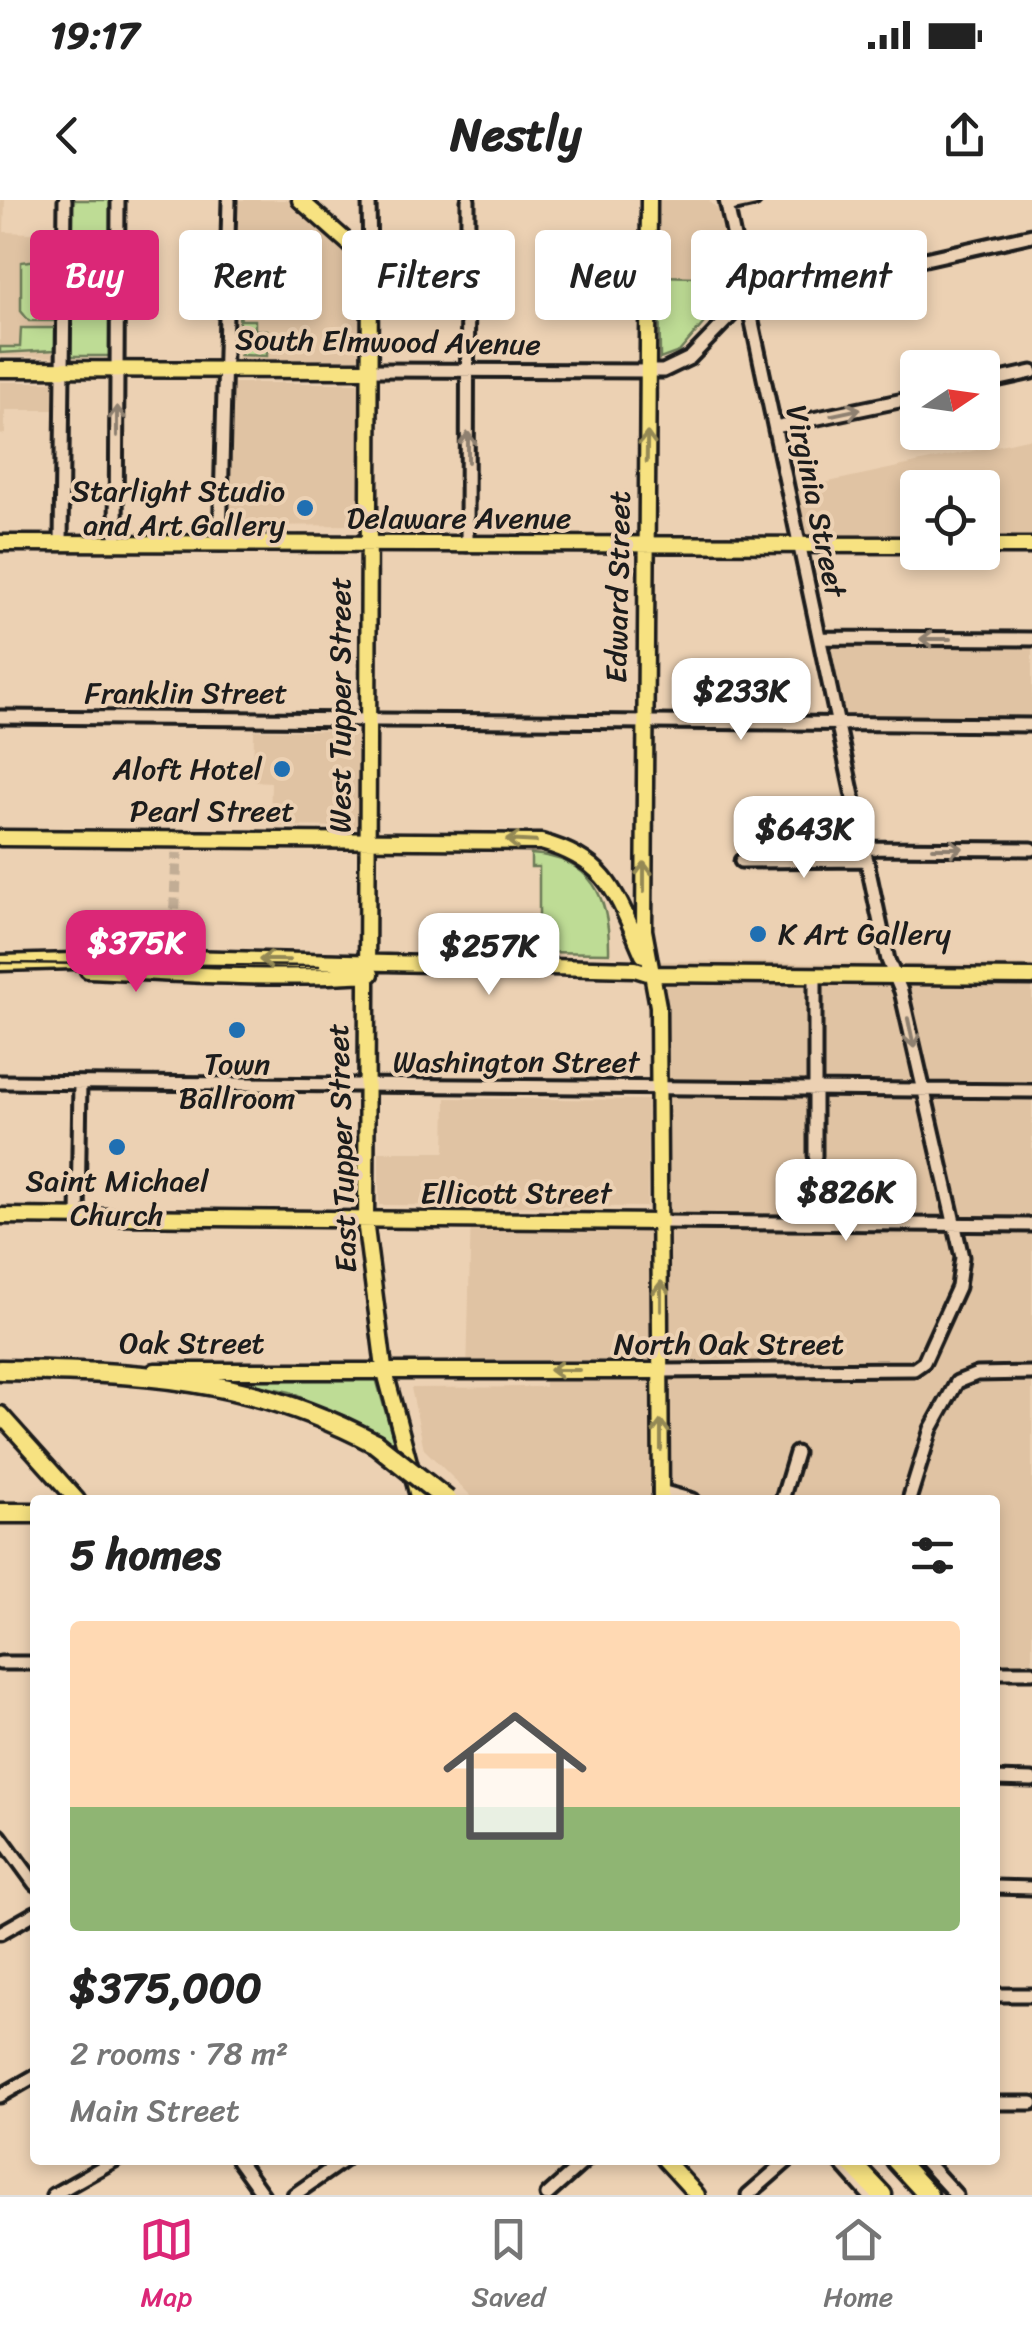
<!DOCTYPE html>
<meta charset="utf-8">
<style>
:root{--surface:#fff;--page:#f6f6f6;--text:#222;--muted:#767676;--line:#e0e0e0;--accent:#db2777}
body{margin:0;font-family:Sriracha,sans-serif;background:var(--page);color:var(--text);height:100vh;display:flex;flex-direction:column;font-size:38px;white-space:nowrap}
*{box-sizing:border-box;margin:0}
p{font-size:32px;color:var(--muted)}
.icon{flex:none;width:55px;height:55px;fill:none;stroke:currentColor;stroke-width:2;stroke-linecap:round;stroke-linejoin:round}
.map{position:relative;flex:1;overflow:hidden}
.details{position:absolute;left:30px;top:1295px;width:970px;height:670px;display:flex;flex-direction:column;background:var(--surface);border-radius:10px;box-shadow:0 5px 15px #0003}
.details>*{flex:none}
.banner{position:absolute;left:30px;top:30px;width:972px;height:90px;display:flex;gap:20px}
.needle{width:65px;rotate:77deg}
.buttons{position:absolute;left:900px;top:150px;display:grid;gap:20px}
.buttons a{display:grid;place-items:center;width:100px;height:100px;border-radius:10px;background:var(--surface);box-shadow:0 5px 15px #0003;font-size:50px}
.price{position:absolute;translate:-50% -85px;padding:0 22px;border-radius:20px;background:#fff;color:#222;font-size:32px;line-height:65px;filter:drop-shadow(0 2px 5px #0008)}
.price::after{content:'';position:absolute;left:50%;top:60px;width:30px;height:22px;margin-left:-15px;background:inherit;clip-path:polygon(0 0,100% 0,50% 100%)}
.price.active{background:var(--accent);color:#fff}
ul{padding:0;list-style:none}
li{display:grid;align-content:center;gap:20px;height:530px;padding:0 40px}
li+li{border-top:2px solid var(--line)}
li span{display:grid;place-items:center;height:310px;border-radius:10px;color:#555}
li>.icon{margin-inline-start:auto}
span .icon{width:180px;height:180px;fill:#fffc;stroke-width:1}
li b{font-size:42px}
h2{display:flex;justify-content:space-between;align-items:center;height:120px;padding:0 40px;font-size:42px}
.chip{padding:0 35px;border-radius:10px;background:var(--surface);box-shadow:0 5px 15px #0003;font-size:35px;line-height:90px}
.chip.active{background:var(--accent);color:#fff}
.status{display:flex;justify-content:space-between;align-items:center;height:70px;padding:0 50px;background:var(--surface);direction:ltr}
.status svg{height:28px;fill:currentColor}
header{display:flex;justify-content:space-between;align-items:center;height:130px;padding:0 40px;background:var(--surface);font-size:45px;font-weight:700}
.tab-bar{display:flex;justify-content:space-around;align-items:center;height:140px;border-top:2px solid var(--line);background:var(--surface);font-size:28px;color:var(--muted)}
.tab-bar a{display:grid;justify-items:center;gap:5px}
.tab-bar .active{color:var(--accent)}
.map>svg:first-child{display:block}
.built{fill:#e0c3a3}
.green{fill:#bedc95;stroke:#6d7c58;stroke-width:2.5}
.lines{fill:none;stroke-linecap:round;stroke-linejoin:round}
.minor-tunnel{stroke:#c2ad95;stroke-width:11;stroke-dasharray:11 5.5;stroke-linecap:butt}
.minor-casing{stroke:#1c1c1c;stroke-width:19}
.major-casing{stroke:#1c1c1c;stroke-width:21}
.highway-casing{stroke:#1c1c1c;stroke-width:25}
.minor{stroke:#ecd1b3;stroke-width:11}
.major{stroke:#f7e281;stroke-width:14}
.highway{stroke:#f7e281;stroke-width:18}
.tram{stroke:#1c1c1c;stroke-width:2.5}
.highway-bridge-casing{stroke:#1c1c1c;stroke-width:25;stroke-linecap:butt}
.highway-bridge{stroke:#f7e281;stroke-width:18}
.oneway{stroke:#8e806f}
.oneway2{stroke:#948954}
.poi-dot{fill:#1f6fb2;stroke:#ecd1b3;stroke-width:4}
.labels{text-anchor:middle;dominant-baseline:central;stroke-width:8;stroke-linejoin:round;paint-order:stroke}
.street-label{font-size:30px;fill:#1c1c1c;stroke:#ecd1b3}
.poi-label{font-size:30px;fill:#1c1c1c;stroke:#ecd1b3;text-anchor:end}
</style>
<div class="status"><b>19:17</b><svg viewBox="0 0 49 12"><path d="M0 12V9h3v3zM5 12V6h3v6zM10 12V3h3v9zM15 12V0h3v12zM26 1h20v11H26zM47 4h2v5h-2z"/></svg></div>
<header><svg class="icon" aria-label="back" viewBox="0 0 24 24"><path d="M15 5l-7 7 7 7"/></svg>Nestly<svg class="icon" aria-label="share" viewBox="0 0 24 24"><path d="M12 15V3M7 8l5-5 5 5M5 13v7h14v-7"/></svg></header>
<div class="map">
<svg width="1032" height="1995" viewBox="0 0 1032 1995">
<rect width="100%" height="100%" fill="#ecd1b3"/>
<filter id="ink" filterUnits="userSpaceOnUse"><feTurbulence type="fractalNoise" baseFrequency=".01" numOctaves="2"/><feDisplacementMap in="SourceGraphic" scale="20" xChannelSelector="R" yChannelSelector="G"/><feConvolveMatrix kernelMatrix="1 2 1 2 8 2 1 2 1" color-interpolation-filters="sRGB"/></filter>
<g filter="url(#ink)">
<!-- built -->
<path class="built" d="M0,0H5L4,32L60,34L58,157L0,156Z
M235,0H290L362,65L363,159L237,160Z
M658,0H708L718,9L734,88L679,152L660,159Z
M0,182H55V210H5V234L0,235Z
M232,183H360L359,325L231,326Z
M1032,238V338H983L982,288H918L917,339L806,341L796,289Z
M829,445L1032,447V517H845Z
M254,530L360,531L359,627L270,626L271,582L253,581Z
M652,761L1032,765V1478H995V1300L472,1297L424,1249L411,1188L545,1187V1176H467L471,1012H653Z
M446,898L648,900L647,1007L379,1005V952H445Z"/>
<!-- green -->
<path class="green" d="M72,0H114L112,156H69Z
M56,58V121H29L21,111V62Z
M659,76L732,78L734,88L679,152L660,159Z
M239,110L241,120H255V130H267V156L240,155Z
M21,128H55V150L0,153V147H20Z
M531,654C592,658 610,698 609,753L539,752V667H531Z
M375,1175L395,1245L290,1192L212,1176Z"/>
<g class="lines">
<!-- minor-tunnel -->
<path class="minor-tunnel" d="M174,726L177,653"/>
<!-- minor casing -->
<g class="minor-casing">
<path id="minor" d="M369,0L370,62
M727,6L754,0
M369,170L663,171L690,158L747,99L1032,35
M982,183L1032,172
M775,227L918,197
M61,343L65,0
M116,343L118,0
M220,344L229,0
M467,345L468,0
M820,438L1032,439
M0,517L1032,525
M865,648L1032,649
M741,661L867,660
M157,752L156,744L174,726
M815,776V956
M0,882L1032,891
M78,1017L80,883
M661,1022L1032,1025
M661,1171L914,1169L924,1162L958,1087L962,1057L901,791L888,760L726,0
M661,1291L693,1300
M782,1300L796,1253
M909,1300L931,1229L957,1182L977,1174L1032,1173
M0,1463H35
M995,1472H1032
M995,1579L1032,1580
M0,1636L35,1684
M995,1687L1032,1688
M0,1733L35,1713
M995,1795H1032
M0,1896L35,1876
M995,1903H1032
M238,1960L263,1995
M838,1960L869,1995
M924,1960L956,1995
M53,1995L115,1960
M294,1995L344,1960
M547,1995L586,1960
M748,1995L788,1960"/>
</g>
<!-- major casing -->
<g class="major-casing">
<path id="major" d="M300,0L370,62L366,1028L384,1168L419,1300
M649,0L644,730L658,806L661,1300
M0,169L369,170
M0,343L918,345
M982,346H1032
M0,638L541,642C609,660 617,696 643,755
M0,763L182,758L635,769L651,774L1032,777
M88,770C183,774 275,780 371,774
M0,1016L661,1022
M155,1171H661
M0,1214L77,1300
M665,1960L697,1995"/>
</g>
<!-- highway casing -->
<g class="highway-casing">
<path id="highway" d="M0,1170C139,1172 249,1176 375,1243
M0,1313H35
M849,1960L882,1995
M896,1960L928,1995"/>
</g>
<!-- minor -->
<use href="#minor" class="minor"/>
<!-- major -->
<use href="#major" class="major"/>
<!-- highway -->
<use href="#highway" class="highway"/>
<!-- tram -->
<path class="tram" d="M0,763L319,766"/>
<!-- highway-bridge casing -->
<g class="highway-bridge-casing">
<path id="highway-bridge" d="M375,1243L447,1300"/>
</g>
<!-- highway-bridge -->
<use href="#highway-bridge" class="highway-bridge"/>
</g>
<!-- one-way arrows -->
<defs><path id="oneway-shaft" d="M-6 0H5M1.5-3L5.5 0L1.5 3" fill="none" stroke-width="1.6" stroke-linecap="round" stroke-linejoin="round" transform="scale(2.5)"/></defs>
<g class="oneway">
<use href="#oneway-shaft" transform="translate(846 212) rotate(-12)"/>
<use href="#oneway-shaft" transform="translate(117 221) rotate(-90)"/>
<use href="#oneway-shaft" transform="translate(468 247) rotate(-90)"/>
<use href="#oneway-shaft" transform="translate(935 439) rotate(-180)"/>
<use href="#oneway-shaft" transform="translate(948 648)"/>
<use href="#oneway-shaft" transform="translate(911 833) rotate(78)"/>
</g>
<g class="oneway2">
<use href="#oneway-shaft" transform="translate(647 247) rotate(-89)"/>
<use href="#oneway-shaft" transform="translate(521 641) rotate(-177)"/>
<use href="#oneway-shaft" transform="translate(644 677) rotate(-90)"/>
<use href="#oneway-shaft" transform="translate(274 760) rotate(-179)"/>
<use href="#oneway-shaft" transform="translate(661 1096) rotate(-90)"/>
<use href="#oneway-shaft" transform="translate(564 1170) rotate(-180)"/>
<use href="#oneway-shaft" transform="translate(661 1235) rotate(-90)"/>
</g>
</g>
<!-- markers -->
<g class="poi-dot">
<circle cx="305" cy="308" r="10"/>
<circle cx="282" cy="569" r="10"/>
<circle cx="758" cy="734" r="10"/>
<circle cx="237" cy="830" r="10"/>
<circle cx="117" cy="947" r="10"/>
</g>
<g class="labels">
<!-- street labels -->
<g class="street-label">
<text transform="translate(388 142) rotate(1)">South Elmwood Avenue</text>
<text transform="translate(816 301) rotate(78)">Virginia Street</text>
<text x="459" y="318">Delaware Avenue</text>
<text transform="translate(618 387) rotate(-89)">Edward Street</text>
<text x="186" y="493">Franklin Street</text>
<text transform="translate(340 505) rotate(-90)">West Tupper Street</text>
<text x="212" y="611">Pearl Street</text>
<text x="516" y="862">Washington Street</text>
<text transform="translate(342 948) rotate(-92)">East Tupper Street</text>
<text x="516" y="993">Ellicott Street</text>
<text x="192" y="1143">Oak Street</text>
<text x="729" y="1144">North Oak Street</text>
</g>
<!-- poi labels -->
<g class="poi-label">
<text x="285" y="291">Starlight Studio<tspan x="285" dy="34">and Art Gallery</tspan></text>
<text x="262" y="569">Aloft Hotel</text>
<text x="778" y="734" text-anchor="start">K Art Gallery</text>
<text x="237" y="864" text-anchor="middle">Town<tspan x="237" dy="34">Ballroom</tspan></text>
<text x="117" y="981" text-anchor="middle">Saint Michael<tspan x="117" dy="34">Church</tspan></text>
</g>
</g>
</svg>
<div class="buttons">
<a><svg class="needle" viewBox="-14 -14 28 28"><path d="M0-13l5 13h-10z" fill="#e53935"/><path d="M0 13l5-13h-10z" fill="#767676"/></svg></a>
<a><svg class="icon" aria-label="locate" viewBox="0 0 24 24"><circle cx="12" cy="12" r="6"/><path d="M12 2v4M12 18v4M2 12h4M18 12h4"/></svg></a>
</div>
<b class="price" style="left:741px;top:543px">$233K</b>
<b class="price" style="left:804px;top:681px">$643K</b>
<b class="price active" style="left:136px;top:795px">$375K</b>
<b class="price" style="left:489px;top:798px">$257K</b>
<b class="price" style="left:846px;top:1044px">$826K</b>
<div class="banner">
<a class="chip active">Buy</a>
<a class="chip">Rent</a>
<a class="chip">Filters</a>
<a class="chip">New</a>
<a class="chip">Apartment</a>
</div>
<section class="details">
<h2>5 homes<svg class="icon" aria-label="filters" viewBox="0 0 24 24"><path d="M4 7h16M4 17h16"/><circle cx="9" cy="7" r="2"/><circle cx="15" cy="17" r="2"/></svg></h2>
<ul>
<li><span style="background:linear-gradient(#ffd9b3 60%,#8fb573 0)"><svg class="icon" aria-label="home" viewBox="0 0 24 24"><path d="M3 11l9-7 9 7M6 9v11h12V9"/></svg></span><div><b>$375,000</b><p>2 rooms · 78 m²</p><p>Main Street</p></div></li>
</ul>
</section>
</div>
<nav class="tab-bar">
<a class="active"><svg class="icon" aria-label="map" viewBox="0 0 24 24"><path d="M3 6l6-2 6 2 6-2v14l-6 2-6-2-6 2zM9 4v14M15 6v14"/></svg>Map</a>
<a><svg class="icon" aria-label="saved" viewBox="0 0 24 24"><path d="M7 4h10v16l-5-4-5 4z"/></svg>Saved</a>
<a><svg class="icon" aria-label="home" viewBox="0 0 24 24"><path d="M3 11l9-7 9 7M6 9v11h12V9"/></svg>Home</a>
</nav>
